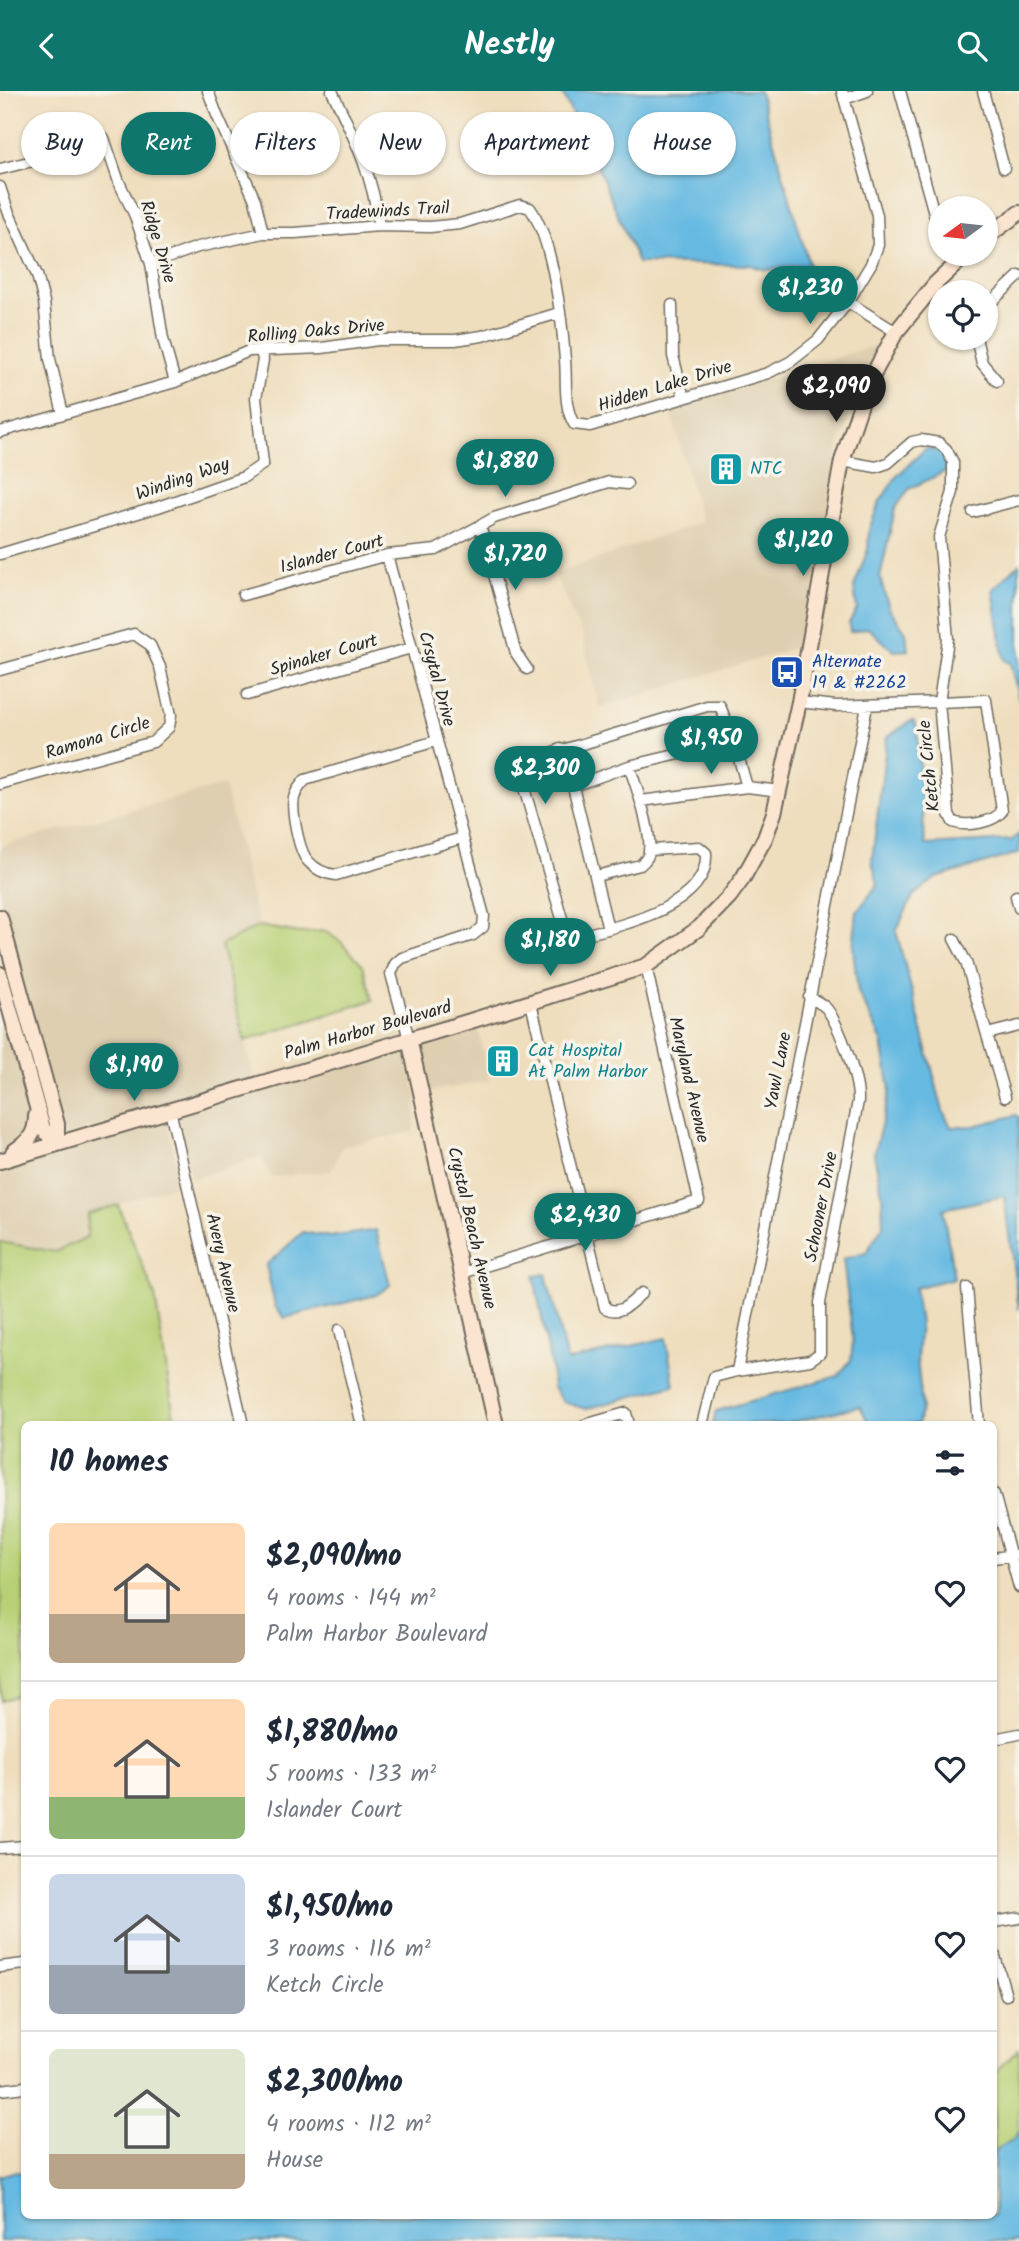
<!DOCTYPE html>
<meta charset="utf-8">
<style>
:root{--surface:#fff;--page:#f2f2f3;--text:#1f2937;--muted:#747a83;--line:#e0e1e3;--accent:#0f766e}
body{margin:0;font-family:Kalam,sans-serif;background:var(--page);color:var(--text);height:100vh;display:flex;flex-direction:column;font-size:26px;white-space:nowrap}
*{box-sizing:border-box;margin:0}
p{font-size:23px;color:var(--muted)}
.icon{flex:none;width:38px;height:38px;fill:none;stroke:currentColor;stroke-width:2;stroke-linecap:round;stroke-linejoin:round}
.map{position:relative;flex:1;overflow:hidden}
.details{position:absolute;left:21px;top:1330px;width:976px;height:798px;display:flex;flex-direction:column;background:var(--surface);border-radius:10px;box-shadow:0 2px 5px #0004}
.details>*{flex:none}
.top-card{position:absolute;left:21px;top:21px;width:978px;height:63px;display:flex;gap:14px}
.needle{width:46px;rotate:255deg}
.buttons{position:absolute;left:928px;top:105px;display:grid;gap:14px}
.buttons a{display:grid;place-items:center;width:70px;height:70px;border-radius:50%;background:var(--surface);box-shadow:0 2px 5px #0004;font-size:35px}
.price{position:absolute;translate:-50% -60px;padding:0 16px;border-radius:24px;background:var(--accent);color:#fff;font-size:23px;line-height:46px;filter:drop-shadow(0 2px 4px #0008)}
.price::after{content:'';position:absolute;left:50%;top:42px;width:21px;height:16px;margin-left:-10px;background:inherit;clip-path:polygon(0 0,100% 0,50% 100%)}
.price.selected{background:#222;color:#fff}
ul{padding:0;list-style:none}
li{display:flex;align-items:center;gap:21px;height:175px;padding:0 28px}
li+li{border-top:2px solid var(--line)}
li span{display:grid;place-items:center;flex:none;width:196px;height:140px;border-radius:10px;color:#555}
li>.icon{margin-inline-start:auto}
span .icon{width:84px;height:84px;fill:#fffc;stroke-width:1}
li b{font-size:30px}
h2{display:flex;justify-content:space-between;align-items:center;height:84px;padding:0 28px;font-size:30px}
.chip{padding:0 24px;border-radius:32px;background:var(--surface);box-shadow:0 2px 5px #0004;font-size:24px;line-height:63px}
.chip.selected{background:var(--accent);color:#fff}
header{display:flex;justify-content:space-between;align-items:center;height:91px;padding:0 28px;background:var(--accent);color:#fff;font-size:32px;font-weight:700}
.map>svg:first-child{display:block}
.built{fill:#decfb1}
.green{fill:#b7d075;stroke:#717e50;stroke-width:2}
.water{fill:#66bae2;stroke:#487286;stroke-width:2}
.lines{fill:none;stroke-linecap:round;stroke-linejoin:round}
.street-casing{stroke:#706a5e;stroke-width:13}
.secondary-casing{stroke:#706a5e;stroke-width:18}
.street{stroke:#fff;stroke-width:10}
.secondary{stroke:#fce5d0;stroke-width:14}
.labels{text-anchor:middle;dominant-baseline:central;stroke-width:7;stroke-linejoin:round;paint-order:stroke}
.street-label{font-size:18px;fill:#2b2b2b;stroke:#f7f3e8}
.culture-label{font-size:18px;fill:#0d838f;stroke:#f7f3e8;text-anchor:start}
.transit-label{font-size:18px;fill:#164399;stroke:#f7f3e8;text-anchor:start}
</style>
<header><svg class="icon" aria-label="back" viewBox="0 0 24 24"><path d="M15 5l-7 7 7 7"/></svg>Nestly<svg class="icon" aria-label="search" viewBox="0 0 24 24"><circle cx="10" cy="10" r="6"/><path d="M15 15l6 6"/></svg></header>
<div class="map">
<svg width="1019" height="2150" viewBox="0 0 1019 2150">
<rect width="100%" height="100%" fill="#f7f3e8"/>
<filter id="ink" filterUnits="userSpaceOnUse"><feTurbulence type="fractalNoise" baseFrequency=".0143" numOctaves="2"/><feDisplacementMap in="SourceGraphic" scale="14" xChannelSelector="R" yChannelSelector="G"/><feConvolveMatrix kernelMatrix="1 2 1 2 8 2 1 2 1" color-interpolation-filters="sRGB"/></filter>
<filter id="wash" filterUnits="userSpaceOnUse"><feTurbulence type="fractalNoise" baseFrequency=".00686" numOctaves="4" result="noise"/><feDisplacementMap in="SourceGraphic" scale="28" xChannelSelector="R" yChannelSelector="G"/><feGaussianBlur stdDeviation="1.57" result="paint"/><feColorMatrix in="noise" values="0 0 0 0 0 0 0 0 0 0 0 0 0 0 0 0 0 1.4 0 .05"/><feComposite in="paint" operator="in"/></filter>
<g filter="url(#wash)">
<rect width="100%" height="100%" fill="#efdebd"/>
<!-- built -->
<path class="built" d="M885,251L839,353L804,554L599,617L582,543L554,483L701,431L670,319Z
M224,694L259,835L221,854L254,987L398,944L402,943L403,945L62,1046L61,1031L0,807V755Z
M0,902L48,1050L0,1065Z
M477,933L489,990L426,1001L415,951Z
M405,954L417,1007L413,1041L343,1055L331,1080L271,1086L261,1065L191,1089L175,1022Z
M166,1025L181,1092L89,1123L87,1146L56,1161L0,1151V1075Z"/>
<!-- green -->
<path class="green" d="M259,835L300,842L325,840L341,851L363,874L373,909L245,950L221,854Z
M118,1114L155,1205L175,1333L24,1334V1602L1,1610L0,1151L56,1161L87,1146L88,1123Z
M1019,1958V2040L1014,2048L994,2060V1983Z"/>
<!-- water -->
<path class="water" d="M561,0H759L809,174C786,173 772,185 751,174L638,172L596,72Z
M926,357L942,361L948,379L909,398L895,418L880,487L889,517L906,541L908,559L894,560L868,537L850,541L849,532L857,518L854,496L868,458L869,439L879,412L897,385Z
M1019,473V608L1010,572L1004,569L993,498Z
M913,629L917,636L925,754L1012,749L1019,743V762L936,787L913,805L896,840L943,1020L951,1036L974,1035L1017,1024L1019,1026V1219L1004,1105L943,1118L954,1187L914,1197L920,1232L917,1267L922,1316L918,1333H869L860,1315L785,1333H713L716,1320L838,1285L851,1269L853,1249L843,1168L866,1162L883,1135L882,1102L874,1063L890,999L882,950L858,901L853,857L857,821L878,793L872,770L887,646Z
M376,1139L390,1194L376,1204L285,1227L275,1215L266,1174L303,1141L330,1146Z
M546,1183L567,1270L666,1247L674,1294L586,1318L563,1311L553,1297L551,1276L534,1185Z
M1019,2040V2150H0V2085L16,2080L24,2082V2124H994V2060L1014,2048Z"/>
</g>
<g filter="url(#ink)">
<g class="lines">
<!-- street casing -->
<g class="street-casing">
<path id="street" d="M208,0L217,24L255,109L263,142
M332,0C354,46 373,84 379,135
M900,0L939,140
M983,0L1004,77
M844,8L867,0
M0,78L49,66L104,47L119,91L135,125L151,173L163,248L175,291
M0,96L8,120L37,184L44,211L50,268L63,323
M151,173L198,156L263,142H295L379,135L430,136L460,133L520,114L530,117C553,149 562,229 565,269C567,291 563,314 574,333L590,335L768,282L790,271L818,249L848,211L871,173L878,154L877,124L842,0
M848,211L896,241
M672,214L673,265L684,307
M985,217L1019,185
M976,247L982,272L997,290
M0,341L175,291L249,260L322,257L378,249H455L482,245L559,222
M973,421L1019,409
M480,434L516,562L527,578
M0,463L158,416L244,386L263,373L256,307L263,269L261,259
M387,464L484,825L483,836L473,844L402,867L395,873L391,883L409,948
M243,504L387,464L436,459L494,427L609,391L627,393
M0,579L134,543L150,554L160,576L171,624L169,636L153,651L0,693
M247,604L411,557
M986,609L1002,720C994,732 966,736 953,731L949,723L939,611Z
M799,611L836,615L939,611L948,548L939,446L953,401V371L946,358L939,352L921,349L912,351L888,372L876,376L842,370
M436,650L305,689C300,696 296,698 294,707C291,719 299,761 308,770C316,779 324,783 336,784L462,747
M560,658L573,695L608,838
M573,695L629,675L734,650
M641,710L747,696L780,700
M650,759L699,756L706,762C710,819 609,837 568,848L517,673L707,615H720L734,650L747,696
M596,785L640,774C645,770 649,766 649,760C652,741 636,694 629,675
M1016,805L1019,817
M954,848L966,871L1005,1006
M531,912L605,1217C621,1225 630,1212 642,1202
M987,943L1019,935
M170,1019L243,1334
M462,1182L699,1110L646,875
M967,1197L979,1334
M339,1239L362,1334
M737,1280L867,615
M584,1334L626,1322L629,1334
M702,1334L714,1286L737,1280L810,1269L820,1262V1212L858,1010C859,989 840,936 827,918C823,913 814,909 809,906
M994,1403L1019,1496
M994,1467L1019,1463
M994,1648L1019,1643
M0,1757L24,1755
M994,1831L1019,1827
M994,1862L1006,1904
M0,1876L24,1873
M0,1999L24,1996"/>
</g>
<!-- secondary casing -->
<g class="secondary-casing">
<path id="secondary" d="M985,147L1019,122
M0,826L57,1033V1052
M0,883L43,1038L57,1052
M409,948L496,1334
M13,1061C28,1051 36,1044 36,1025
M0,1070L464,932L646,875L699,837L729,806L743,787L765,747L774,722L799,611L842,370L863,307L875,280L896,241L936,192L967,163"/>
</g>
<!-- street -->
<use href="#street" class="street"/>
<!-- secondary -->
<use href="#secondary" class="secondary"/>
</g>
</g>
<!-- icons -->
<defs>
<g id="building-square" transform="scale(1.75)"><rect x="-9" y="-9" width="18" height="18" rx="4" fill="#0f9aa8" stroke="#f7f3e8"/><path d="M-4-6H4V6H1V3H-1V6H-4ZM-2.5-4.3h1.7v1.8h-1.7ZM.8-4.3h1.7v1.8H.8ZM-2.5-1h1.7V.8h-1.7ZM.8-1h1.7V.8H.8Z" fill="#fff"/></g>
<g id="bus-square" transform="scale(1.75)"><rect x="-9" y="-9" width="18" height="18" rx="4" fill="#1a4fb4" stroke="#f7f3e8"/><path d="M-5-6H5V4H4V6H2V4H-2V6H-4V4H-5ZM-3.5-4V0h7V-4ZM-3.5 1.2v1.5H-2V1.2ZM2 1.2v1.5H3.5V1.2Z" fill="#fff"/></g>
</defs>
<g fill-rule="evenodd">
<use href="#building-square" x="726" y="378"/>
<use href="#bus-square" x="787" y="581"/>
<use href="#building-square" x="503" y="970"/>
</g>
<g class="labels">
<!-- street labels -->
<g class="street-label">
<text transform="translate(388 121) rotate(-3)">Tradewinds Trail</text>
<text transform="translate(157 151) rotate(73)">Ridge Drive</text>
<text transform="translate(316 241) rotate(-5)">Rolling Oaks Drive</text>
<text transform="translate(665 296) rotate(-17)">Hidden Lake Drive</text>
<text transform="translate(183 389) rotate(-19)">Winding Way</text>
<text transform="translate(332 464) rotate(-15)">Islander Court</text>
<text transform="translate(324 565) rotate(-16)">Spinaker Court</text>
<text transform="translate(436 588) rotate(75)">Crsytal Drive</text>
<text transform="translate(98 648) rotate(-17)">Ramona Circle</text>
<text transform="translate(930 675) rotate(-96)">Ketch Circle</text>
<text transform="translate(368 940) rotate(-16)">Palm Harbor Boulevard</text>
<text transform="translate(779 980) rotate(-79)">Yawl Lane</text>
<text transform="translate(688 989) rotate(77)">Maryland Avenue</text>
<text transform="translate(822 1116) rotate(-79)">Schooner Drive</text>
<text transform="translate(471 1137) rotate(77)">Crystal Beach Avenue</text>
<text transform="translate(222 1172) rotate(77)">Avery Avenue</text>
</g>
<!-- culture labels -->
<g class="culture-label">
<text x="750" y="378">NTC</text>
<text x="528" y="960">Cat Hospital<tspan x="528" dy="21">At Palm Harbor</tspan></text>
</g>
<!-- transit labels -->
<g class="transit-label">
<text x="812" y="571">Alternate<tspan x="812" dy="21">19 &amp; #2262</tspan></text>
</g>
</g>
</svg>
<div class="buttons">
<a><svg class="needle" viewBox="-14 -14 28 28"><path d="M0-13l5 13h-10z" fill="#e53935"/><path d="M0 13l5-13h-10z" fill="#747a83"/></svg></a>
<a><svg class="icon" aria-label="locate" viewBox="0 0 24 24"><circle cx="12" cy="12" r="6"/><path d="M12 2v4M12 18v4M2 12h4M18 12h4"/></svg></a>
</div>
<b class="price" style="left:810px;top:235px">$1,230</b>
<b class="price selected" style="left:836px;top:333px">$2,090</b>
<b class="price" style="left:505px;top:408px">$1,880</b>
<b class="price" style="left:803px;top:487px">$1,120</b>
<b class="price" style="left:515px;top:501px">$1,720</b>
<b class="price" style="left:711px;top:685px">$1,950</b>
<b class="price" style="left:545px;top:715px">$2,300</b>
<b class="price" style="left:550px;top:887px">$1,180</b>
<b class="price" style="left:134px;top:1012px">$1,190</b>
<b class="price" style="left:585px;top:1162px">$2,430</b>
<div class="top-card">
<a class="chip">Buy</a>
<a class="chip selected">Rent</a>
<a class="chip">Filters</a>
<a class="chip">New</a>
<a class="chip">Apartment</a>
<a class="chip">House</a>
</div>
<section class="details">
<h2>10 homes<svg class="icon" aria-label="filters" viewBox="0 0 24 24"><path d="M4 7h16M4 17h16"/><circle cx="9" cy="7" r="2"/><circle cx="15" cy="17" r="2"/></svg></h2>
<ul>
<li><span style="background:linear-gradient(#ffd9b3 65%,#b9a48a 0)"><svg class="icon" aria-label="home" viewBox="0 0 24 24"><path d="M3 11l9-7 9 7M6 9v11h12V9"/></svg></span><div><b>$2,090/mo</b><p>4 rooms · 144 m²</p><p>Palm Harbor Boulevard</p></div><svg class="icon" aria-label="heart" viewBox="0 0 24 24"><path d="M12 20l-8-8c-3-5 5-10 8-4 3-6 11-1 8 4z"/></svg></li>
<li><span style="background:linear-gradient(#ffd9b3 70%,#8fb573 0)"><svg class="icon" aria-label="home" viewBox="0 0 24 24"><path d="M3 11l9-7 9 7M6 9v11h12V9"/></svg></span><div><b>$1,880/mo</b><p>5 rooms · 133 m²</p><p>Islander Court</p></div><svg class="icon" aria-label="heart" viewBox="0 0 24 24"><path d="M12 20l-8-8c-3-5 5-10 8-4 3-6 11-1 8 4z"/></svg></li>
<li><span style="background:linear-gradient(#c9d6e8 65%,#9aa5b1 0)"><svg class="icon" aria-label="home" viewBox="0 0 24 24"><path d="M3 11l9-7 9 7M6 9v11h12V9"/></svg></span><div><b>$1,950/mo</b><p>3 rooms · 116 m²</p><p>Ketch Circle</p></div><svg class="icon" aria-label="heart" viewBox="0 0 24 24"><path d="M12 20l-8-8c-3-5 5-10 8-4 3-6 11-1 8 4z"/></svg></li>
<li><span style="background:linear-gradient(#dfe7d0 75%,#b9a48a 0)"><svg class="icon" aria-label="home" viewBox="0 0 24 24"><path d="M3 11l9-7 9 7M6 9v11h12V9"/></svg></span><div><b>$2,300/mo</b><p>4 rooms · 112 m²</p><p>House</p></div><svg class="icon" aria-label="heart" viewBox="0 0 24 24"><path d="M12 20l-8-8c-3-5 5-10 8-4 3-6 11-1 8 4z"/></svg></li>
</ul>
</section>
</div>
